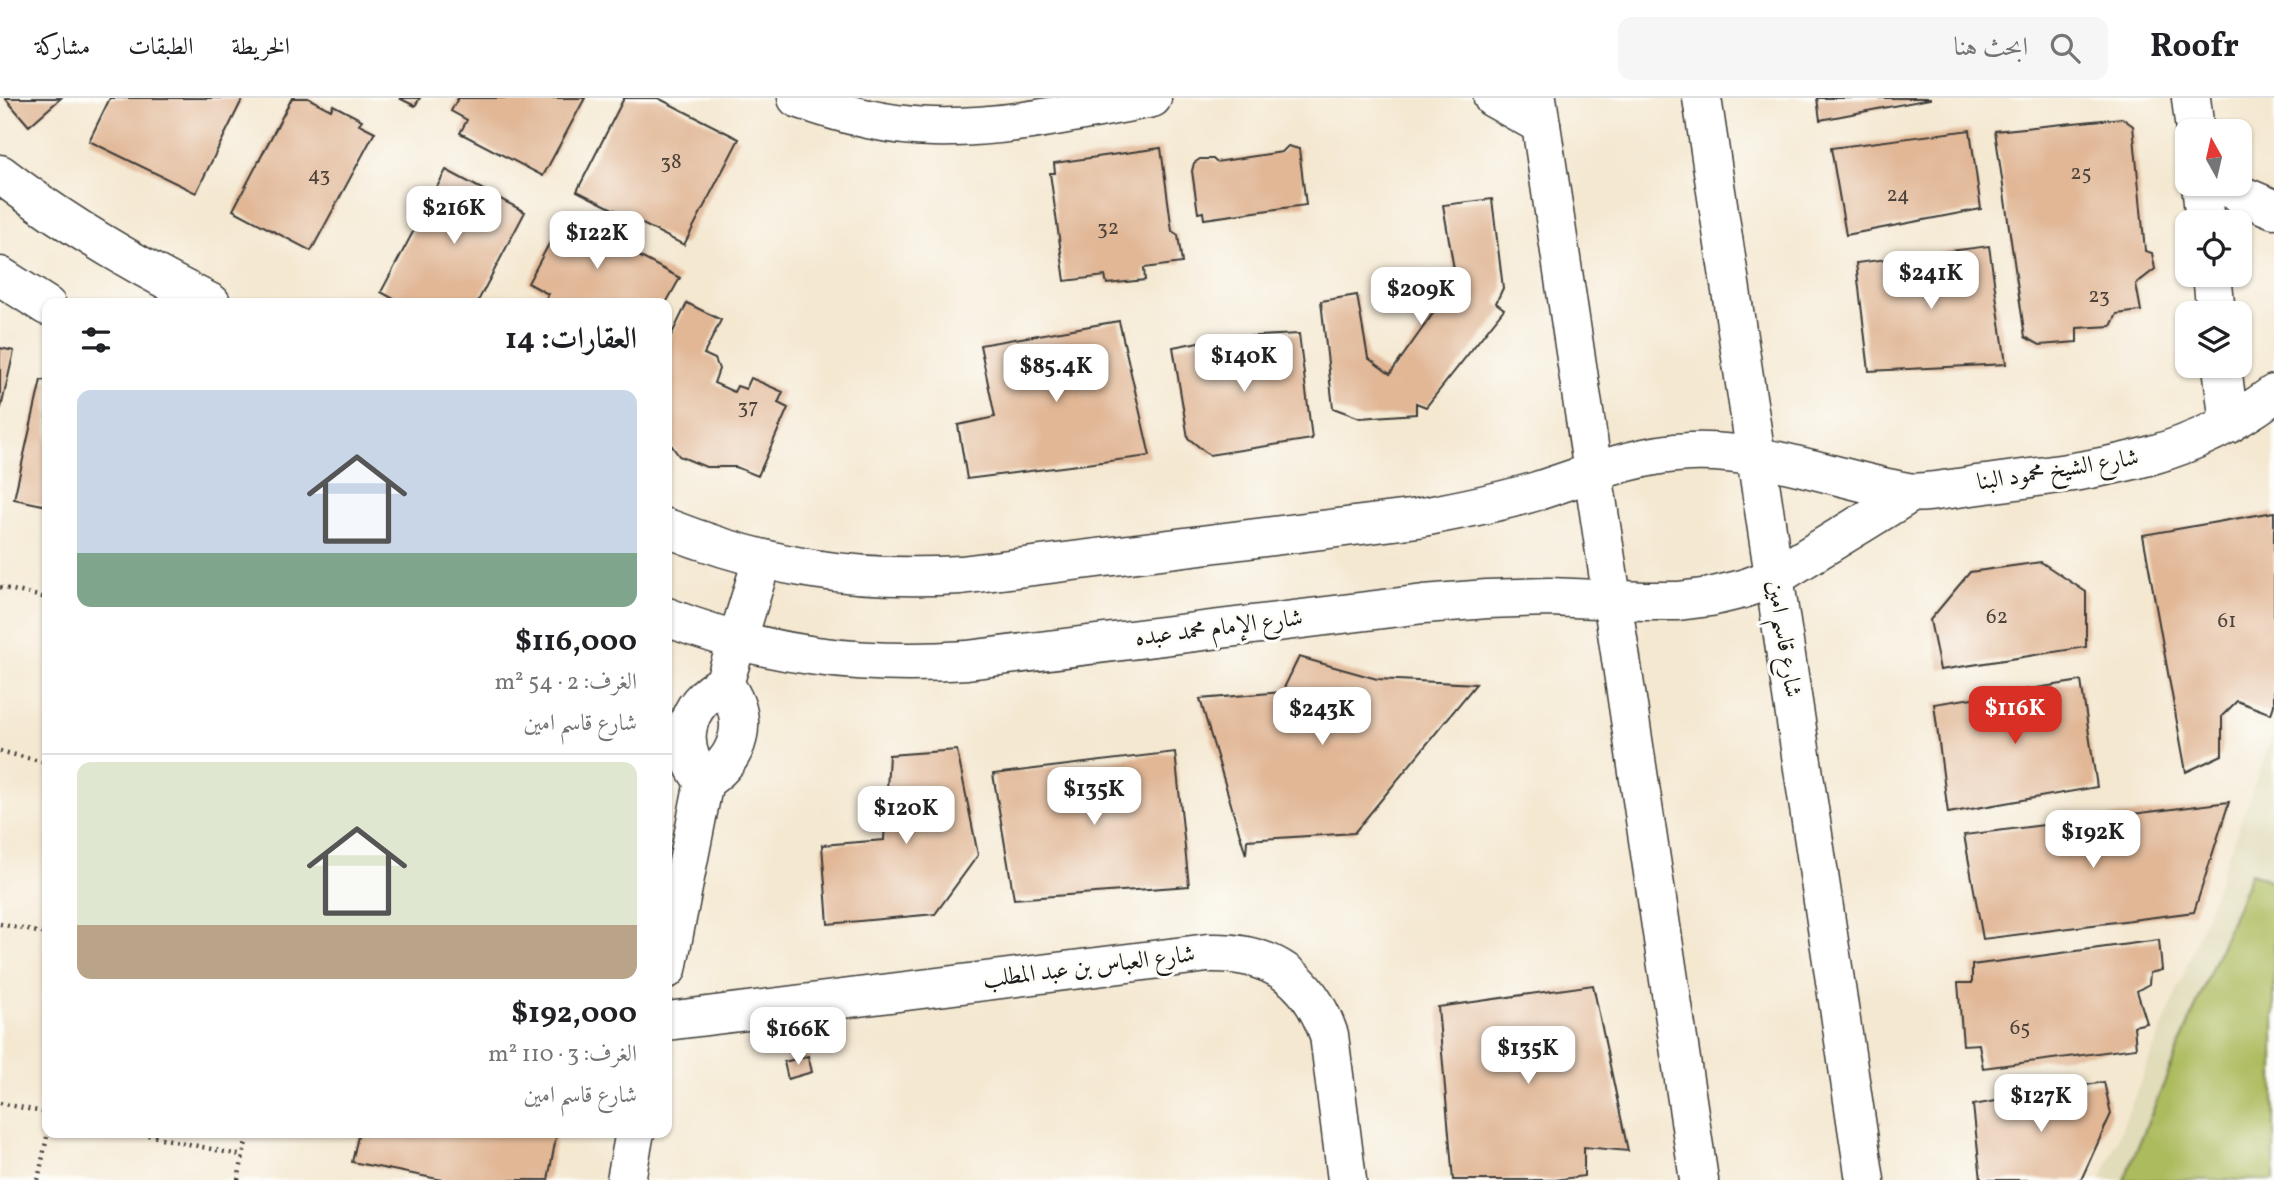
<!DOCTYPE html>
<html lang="ar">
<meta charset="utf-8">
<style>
:root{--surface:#fff;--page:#f6f6f6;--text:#202124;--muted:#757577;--line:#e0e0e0;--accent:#d93025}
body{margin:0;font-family:Vollkorn,Amiri,serif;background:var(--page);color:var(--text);direction:rtl;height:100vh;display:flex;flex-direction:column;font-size:26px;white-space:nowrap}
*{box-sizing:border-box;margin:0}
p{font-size:23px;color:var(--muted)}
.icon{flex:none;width:38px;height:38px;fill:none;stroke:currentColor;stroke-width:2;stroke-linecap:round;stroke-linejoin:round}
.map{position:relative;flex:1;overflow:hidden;direction:ltr}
.sheet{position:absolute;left:42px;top:200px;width:630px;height:840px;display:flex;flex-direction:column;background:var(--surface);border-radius:14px;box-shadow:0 2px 5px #0004;direction:rtl}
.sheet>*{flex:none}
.needle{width:46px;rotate:352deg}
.buttons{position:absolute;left:2175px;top:21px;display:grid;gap:14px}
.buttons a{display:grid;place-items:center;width:77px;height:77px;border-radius:14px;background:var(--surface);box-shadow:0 2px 5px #0004;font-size:35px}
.price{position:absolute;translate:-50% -60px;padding:0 16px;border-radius:14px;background:#fff;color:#222;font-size:23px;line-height:46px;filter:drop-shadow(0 2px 4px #0008)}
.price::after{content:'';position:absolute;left:50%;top:42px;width:21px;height:16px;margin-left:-10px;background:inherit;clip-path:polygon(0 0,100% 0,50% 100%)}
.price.active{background:var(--accent);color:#fff}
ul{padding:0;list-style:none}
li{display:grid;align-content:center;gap:14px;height:371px;padding:0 35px}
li+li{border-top:2px solid var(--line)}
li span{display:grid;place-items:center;height:217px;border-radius:14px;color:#555}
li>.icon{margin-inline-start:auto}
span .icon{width:126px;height:126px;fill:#fffc;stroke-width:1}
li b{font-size:30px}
h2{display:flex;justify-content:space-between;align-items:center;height:84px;padding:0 35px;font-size:30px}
header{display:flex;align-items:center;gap:42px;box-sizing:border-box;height:98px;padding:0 35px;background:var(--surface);border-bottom:2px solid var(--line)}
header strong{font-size:33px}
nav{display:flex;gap:38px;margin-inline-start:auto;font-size:24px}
.search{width:490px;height:63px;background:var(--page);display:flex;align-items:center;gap:18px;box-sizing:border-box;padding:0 24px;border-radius:14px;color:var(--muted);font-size:26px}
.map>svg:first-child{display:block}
.built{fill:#e1dcba}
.green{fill:#adbb5e;stroke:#646c3d;stroke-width:2}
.building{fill:#e1b796}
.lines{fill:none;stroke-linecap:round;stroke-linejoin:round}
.minor-casing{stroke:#3c3b37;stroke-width:41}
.major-casing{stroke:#3c3b37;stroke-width:41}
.path{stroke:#3c3b37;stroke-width:4.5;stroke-dasharray:2 5;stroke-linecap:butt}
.minor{stroke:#fff;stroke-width:38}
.major{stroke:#fff;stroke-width:38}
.labels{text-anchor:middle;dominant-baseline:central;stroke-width:6;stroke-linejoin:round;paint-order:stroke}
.number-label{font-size:21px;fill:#4d433a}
.street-label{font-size:24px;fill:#1c1c1c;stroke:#fdfcf7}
</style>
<header>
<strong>Roofr</strong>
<div class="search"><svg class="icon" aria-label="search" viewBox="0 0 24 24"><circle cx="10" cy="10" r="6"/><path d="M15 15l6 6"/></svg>ابحث هنا</div>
<nav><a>الخريطة</a><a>الطبقات</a><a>مشاركة</a></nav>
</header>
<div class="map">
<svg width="2274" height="1082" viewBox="0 0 2274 1082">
<rect width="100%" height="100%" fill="#fdfcf7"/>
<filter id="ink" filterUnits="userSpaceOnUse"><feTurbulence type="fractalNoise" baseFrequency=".0143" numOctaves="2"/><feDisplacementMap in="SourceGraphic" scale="14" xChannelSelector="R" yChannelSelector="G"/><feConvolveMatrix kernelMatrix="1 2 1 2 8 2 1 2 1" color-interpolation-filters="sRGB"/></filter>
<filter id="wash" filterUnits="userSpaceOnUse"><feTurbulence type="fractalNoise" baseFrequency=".00686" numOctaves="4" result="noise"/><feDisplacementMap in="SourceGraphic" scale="28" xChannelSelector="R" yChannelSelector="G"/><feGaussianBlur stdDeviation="1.57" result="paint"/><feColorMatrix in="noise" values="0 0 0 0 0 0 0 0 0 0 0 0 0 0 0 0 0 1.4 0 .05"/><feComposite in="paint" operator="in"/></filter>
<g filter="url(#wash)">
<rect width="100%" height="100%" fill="#f4e8d1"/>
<!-- built -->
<path class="built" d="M2274,634V1082H2101L2180,886Z"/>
<!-- green -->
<path class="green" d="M2251,775L2274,784V1082H2124Z"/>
<g id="blocks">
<!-- building -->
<path class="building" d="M5,0H61L29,28Z
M110,0H243L196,95L89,43Z
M292,0H308L331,12L333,7L362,22L359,26L375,34L311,153L233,112Z
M399,0H420L415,8Z
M458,0H585L543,78L460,35L467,22L451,13Z
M624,0H658L739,41L684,147L577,93Z
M1817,0H1930V1L1820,22Z
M2122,20L2133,28L2145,153L2152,155L2155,171L2136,186L2141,213L2117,216L2111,228L2077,230V244L2040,247L2025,239L1995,33Z
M1970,32L1981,111L1846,137L1831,50Z
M1288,48L1299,51L1306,107L1204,121L1203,114L1198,115L1192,73L1194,65L1200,61H1213L1216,64L1282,54Z
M1161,50L1172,133L1178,137L1182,165L1144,170L1145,182L1107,186L1105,178L1065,183L1050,75H1055L1054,65Z
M446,72L525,114L477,205H401L381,194Z
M1492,101L1503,190L1496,205L1504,211L1426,309L1416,305V316L1360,320L1333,310L1321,203L1357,197L1368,260L1390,276L1456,183L1443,107Z
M564,118L680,180L666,205H533L536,200L544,204L548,196L528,185Z
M1989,148L2006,266L1869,273L1856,165Z
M687,205L721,222L704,256L715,261L719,271L714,285L734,294L737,288L746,291L751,280L783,294L778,305L788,310L758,378L736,369H706L679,358L667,341V246Z
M1119,223L1150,358L967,381L958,327L995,319L980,247Z
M1299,236L1312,341L1209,357L1188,340L1173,249L1204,243L1210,258L1242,253L1236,239Z
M0,250L14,253L1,310H0Z
M41,282L47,283V408L14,401Z
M2274,414V607L2271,616L2237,603L2222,618V657L2186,674L2143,437Z
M2041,464L2086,494V549L1940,572L1930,522L1970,474Z
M1299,559L1377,581L1476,586L1354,735L1247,742L1246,757L1200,601L1282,594Z
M2081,583L2097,689L1948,715L1934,606Z
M957,652L978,757L935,816L828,826L822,747L884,742L889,657Z
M1175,654L1189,788L1014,801L993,676Z
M2229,704L2194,814L1983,841L1964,737Z
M2159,842L2162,872L2150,875L2149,886L2137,893L2147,925L2134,928L2136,950L1983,970L1979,946L1963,947L1958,885H1972V867Z
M1593,887L1628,1053L1584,1049V1078L1555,1082H1453L1438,909Z
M808,958L812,974L788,981L784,964Z
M2104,984L2111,1016L2081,1082H1981L1973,1007Z
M359,1034H557L548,1082H443L352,1064Z"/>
</g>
</g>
<g filter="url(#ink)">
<use href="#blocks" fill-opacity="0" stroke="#3c3b37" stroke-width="2"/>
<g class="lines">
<!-- minor casing -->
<g class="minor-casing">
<path id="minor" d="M797,0C840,16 887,28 933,29C1007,31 1080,13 1152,0
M1493,0L1541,27
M2191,0L2195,33
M0,76C66,127 137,168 211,205
M2201,86L2205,124
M2224,86L2243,98L2274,111
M2212,177L2216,215
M0,178L47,208
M2222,268L2229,326
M667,430C770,470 851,483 961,477L1418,420C1458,412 1498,405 1537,393C1587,377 1636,356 1690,354C1764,351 1835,381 1907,394C1922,397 1967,388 1986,386C2095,371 2183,365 2274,296
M667,519C766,558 861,569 967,562L1424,506L1487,501L1549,499L1645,503H1678L1710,499L1743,491L1773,480L1911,395
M704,683C675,648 683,606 724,586L762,462
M667,871L704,683C740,660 751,622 724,586
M667,923L1208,855C1269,853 1309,879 1329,937L1347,1082
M626,1082L635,1034"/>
</g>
<!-- major casing -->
<g class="major-casing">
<path id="major" d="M1537,0L1699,1082
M1702,0L1865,1082"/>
</g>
<!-- path -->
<path class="path" d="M0,489L47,500
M0,653L47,665
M0,826L47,836
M0,1005L47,1015
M134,1034L243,1058
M38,1082L48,1034
M238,1082L248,1034"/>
<!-- minor -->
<use href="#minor" class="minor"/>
<!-- major -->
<use href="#major" class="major"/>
</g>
</g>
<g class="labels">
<!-- number labels -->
<g class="number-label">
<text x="671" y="64">38</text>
<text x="2081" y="75">25</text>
<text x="319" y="77">43</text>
<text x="1898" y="97">24</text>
<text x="1108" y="130">32</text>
<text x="2099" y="198">23</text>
<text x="748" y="309">37</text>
<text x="1997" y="519">62</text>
<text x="2227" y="523">61</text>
<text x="2020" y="930">65</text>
</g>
<!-- street labels -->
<g class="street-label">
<text transform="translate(2058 373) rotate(-9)">شارع الشيخ محمود البنا</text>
<text transform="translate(1219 531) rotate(-7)">شارع الإمام محمد عبده</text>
<text transform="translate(1783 541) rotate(81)">شارع قاسم امين</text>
<text transform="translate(1089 870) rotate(-7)">شارع العباس بن عبد المطلب</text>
</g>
</g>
</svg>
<div class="buttons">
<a><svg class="needle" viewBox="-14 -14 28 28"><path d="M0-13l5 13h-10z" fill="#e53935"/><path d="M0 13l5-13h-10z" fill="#757577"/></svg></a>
<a><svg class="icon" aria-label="locate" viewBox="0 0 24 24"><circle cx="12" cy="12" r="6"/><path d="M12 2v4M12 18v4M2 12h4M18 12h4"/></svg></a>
<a><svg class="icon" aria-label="layers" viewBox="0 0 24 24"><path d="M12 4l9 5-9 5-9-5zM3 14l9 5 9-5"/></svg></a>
</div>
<b class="price" style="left:454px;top:148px">$216K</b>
<b class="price" style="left:597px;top:173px">$122K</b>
<b class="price" style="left:1931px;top:213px">$241K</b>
<b class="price" style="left:1421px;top:229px">$209K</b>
<b class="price" style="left:1244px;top:296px">$140K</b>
<b class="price" style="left:1056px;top:306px">$85.4K</b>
<b class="price active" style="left:2015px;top:648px">$116K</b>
<b class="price" style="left:1322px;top:649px">$243K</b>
<b class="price" style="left:1094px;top:729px">$135K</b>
<b class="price" style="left:906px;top:748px">$120K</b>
<b class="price" style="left:2093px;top:772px">$192K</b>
<b class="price" style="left:798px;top:969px">$166K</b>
<b class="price" style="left:1528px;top:988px">$135K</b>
<b class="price" style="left:2041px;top:1036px">$127K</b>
<section class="sheet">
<h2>العقارات: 14<svg class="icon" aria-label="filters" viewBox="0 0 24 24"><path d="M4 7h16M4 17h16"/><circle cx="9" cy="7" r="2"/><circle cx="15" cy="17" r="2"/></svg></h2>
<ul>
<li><span style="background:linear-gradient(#c9d6e8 75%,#7fa58c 0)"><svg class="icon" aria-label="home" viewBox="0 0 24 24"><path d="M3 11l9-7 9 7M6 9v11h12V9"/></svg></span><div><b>$116,000</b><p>الغرف: 2 · 54 m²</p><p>شارع قاسم امين</p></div></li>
<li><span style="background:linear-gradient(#dfe7d0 75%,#b9a48a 0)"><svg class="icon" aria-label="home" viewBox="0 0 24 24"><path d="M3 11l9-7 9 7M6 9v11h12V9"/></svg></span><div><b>$192,000</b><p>الغرف: 3 · 110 m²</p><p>شارع قاسم امين</p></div></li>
</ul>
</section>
</div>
